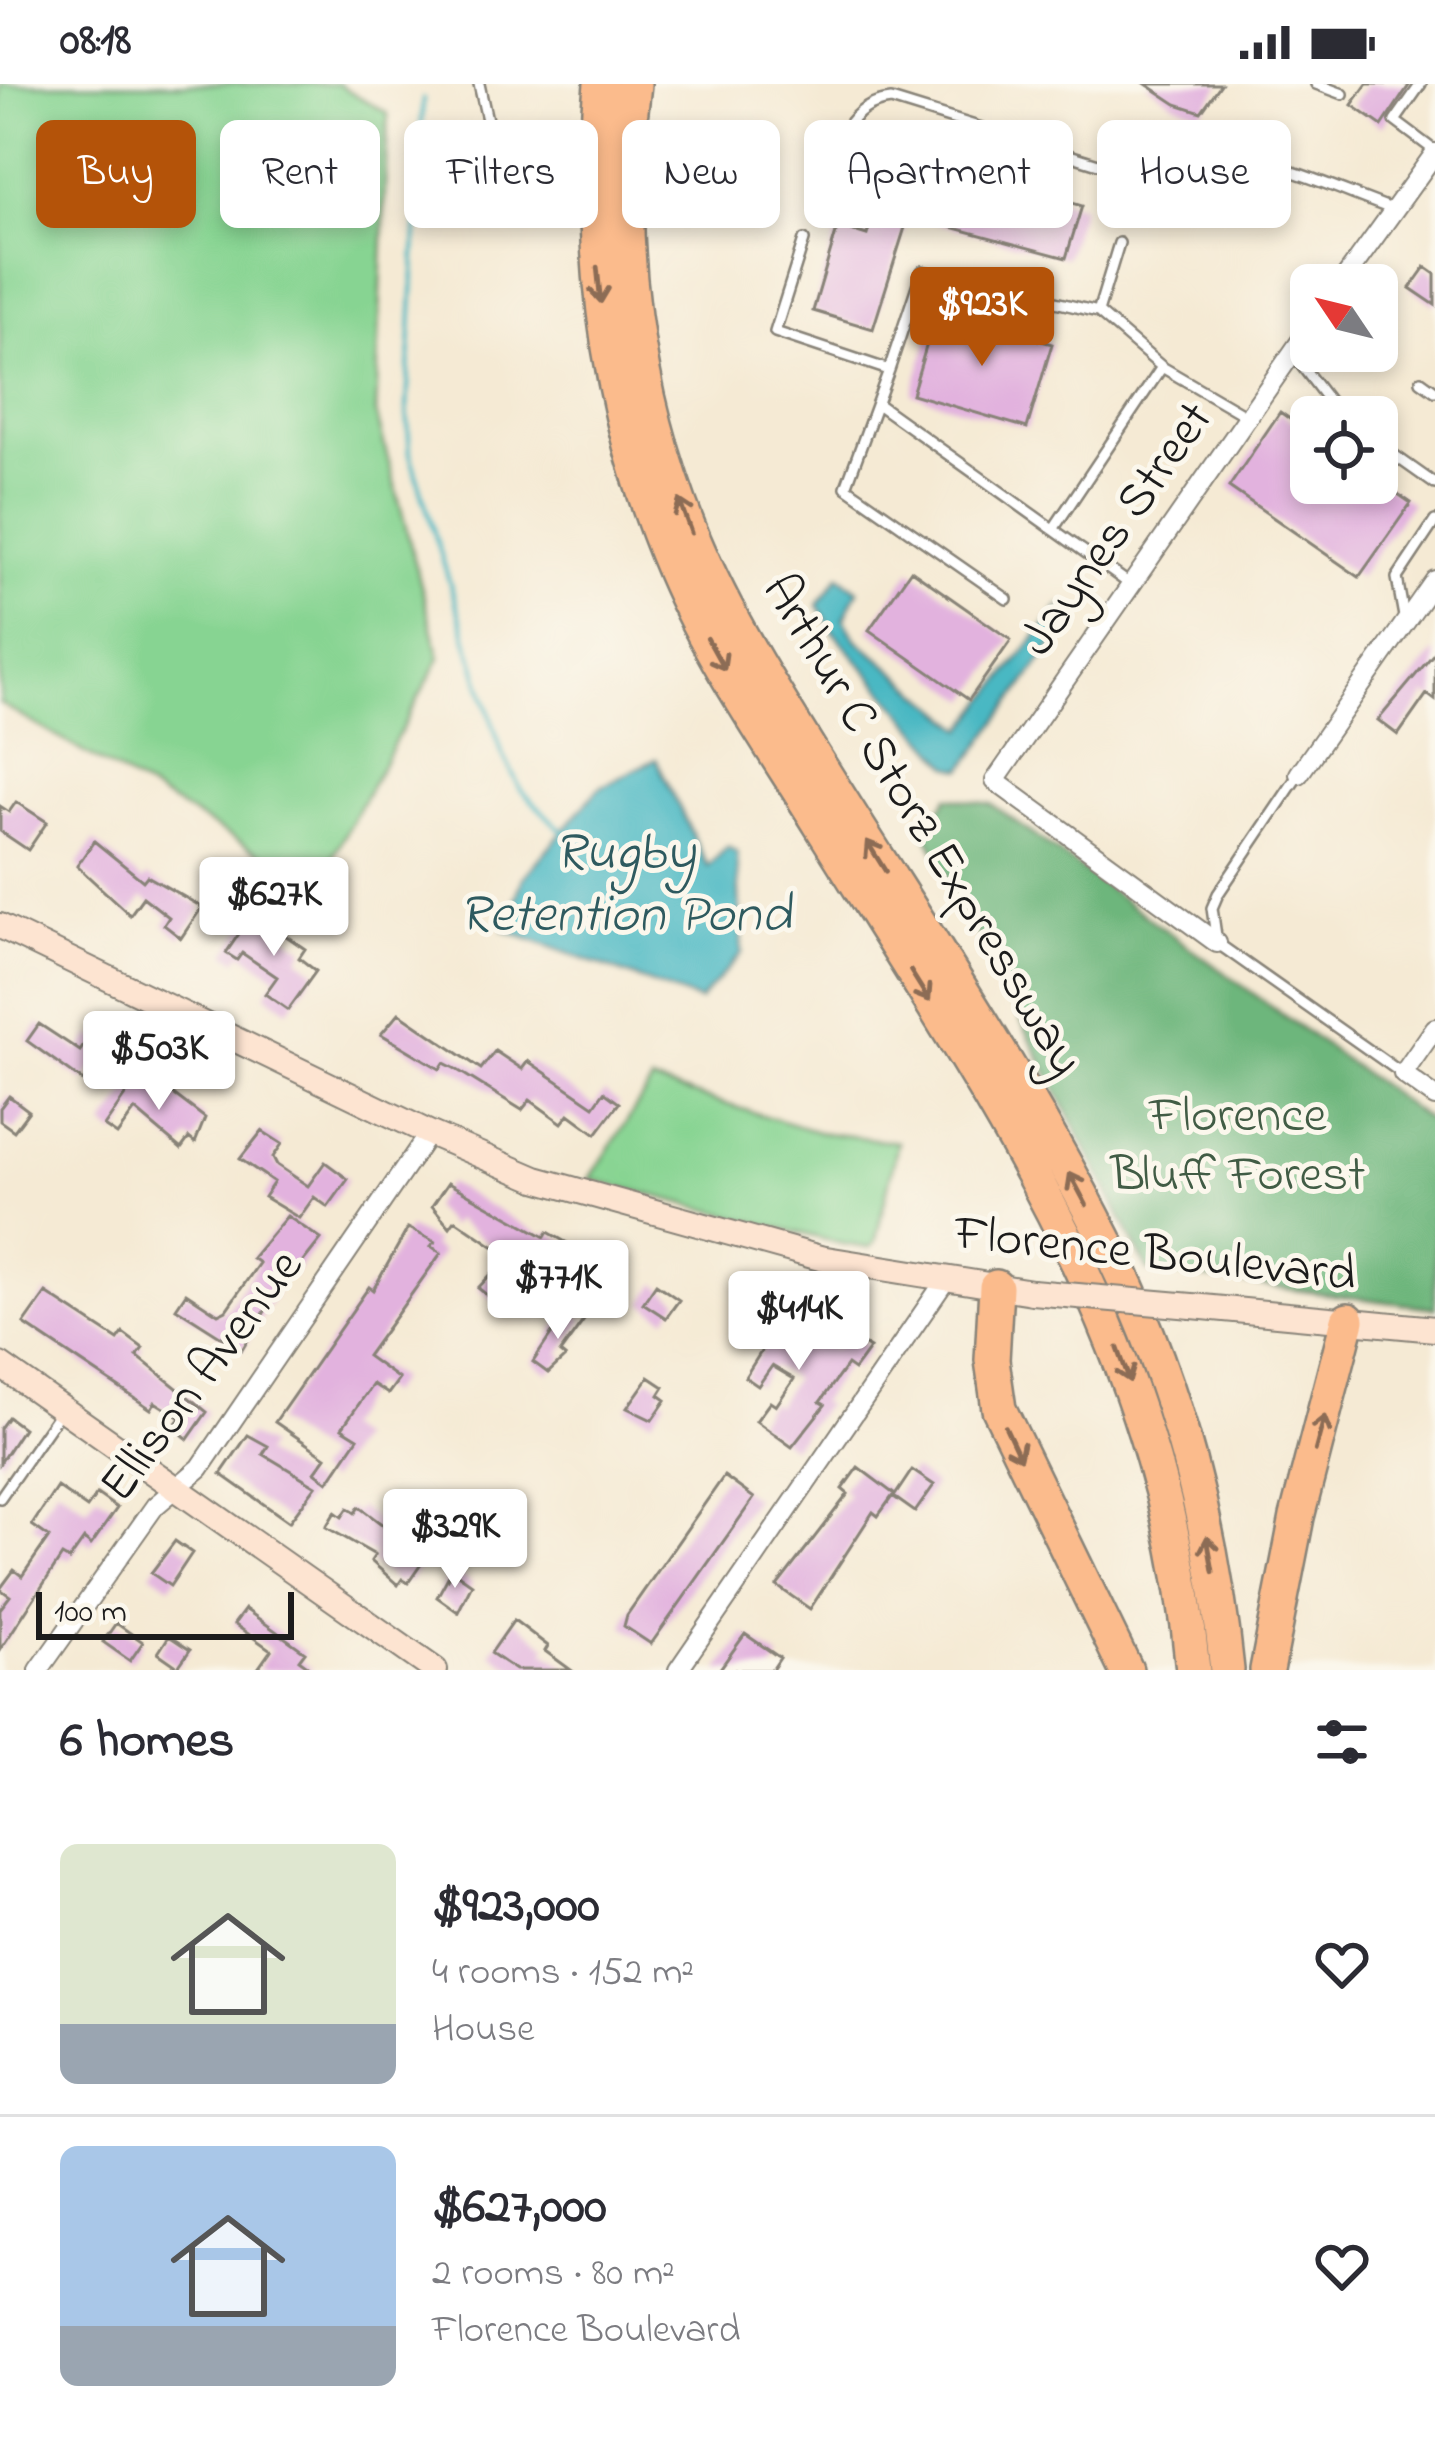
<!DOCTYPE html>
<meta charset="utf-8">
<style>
:root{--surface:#fff;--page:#f2f2f3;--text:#2b2b33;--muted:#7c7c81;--line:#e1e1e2;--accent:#b45309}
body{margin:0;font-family:"Indie Flower",sans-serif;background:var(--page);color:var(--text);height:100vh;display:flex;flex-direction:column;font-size:45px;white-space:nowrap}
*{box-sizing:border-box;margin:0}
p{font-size:39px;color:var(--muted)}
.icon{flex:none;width:66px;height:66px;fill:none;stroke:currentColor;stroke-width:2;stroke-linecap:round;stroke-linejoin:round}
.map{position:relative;height:1586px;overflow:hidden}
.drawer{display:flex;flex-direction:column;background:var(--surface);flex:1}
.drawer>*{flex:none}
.top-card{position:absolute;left:36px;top:36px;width:1365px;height:108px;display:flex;gap:24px}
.needle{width:78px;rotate:305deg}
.fabs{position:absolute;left:1290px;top:180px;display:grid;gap:24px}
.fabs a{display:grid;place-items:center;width:108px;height:108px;border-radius:18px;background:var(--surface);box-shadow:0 6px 18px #0003;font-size:60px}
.scale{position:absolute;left:36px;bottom:30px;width:258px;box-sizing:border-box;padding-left:12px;border:6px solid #1c1c1c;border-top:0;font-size:33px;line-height:42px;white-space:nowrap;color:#1c1c1c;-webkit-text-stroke:9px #fbf7ec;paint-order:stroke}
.price{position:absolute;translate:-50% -102px;padding:0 27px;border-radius:12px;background:#fff;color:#222;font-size:39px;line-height:78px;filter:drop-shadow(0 3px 6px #0008)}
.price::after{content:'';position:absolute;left:50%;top:72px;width:36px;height:27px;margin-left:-18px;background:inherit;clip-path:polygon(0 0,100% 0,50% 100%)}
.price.active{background:var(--accent);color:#fff}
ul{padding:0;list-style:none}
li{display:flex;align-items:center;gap:36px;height:300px;padding:0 60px}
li+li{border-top:3px solid var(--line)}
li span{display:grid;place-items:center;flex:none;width:336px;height:240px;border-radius:18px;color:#555}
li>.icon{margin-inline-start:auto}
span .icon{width:144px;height:144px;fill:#fffc;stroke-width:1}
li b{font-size:51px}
h2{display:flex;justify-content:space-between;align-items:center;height:144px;padding:0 60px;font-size:51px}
.pill{padding:0 42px;border-radius:18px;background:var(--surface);box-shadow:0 6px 18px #0003;font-size:42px;line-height:108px}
.pill.active{background:var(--accent);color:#fff}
.status{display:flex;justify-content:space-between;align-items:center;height:84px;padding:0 60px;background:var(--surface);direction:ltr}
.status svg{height:33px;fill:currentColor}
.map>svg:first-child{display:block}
.green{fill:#87d492;stroke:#527857;stroke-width:3}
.forest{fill:#6db67c;stroke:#44694c;stroke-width:3}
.water{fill:#4ab8c3;stroke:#336a70;stroke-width:3}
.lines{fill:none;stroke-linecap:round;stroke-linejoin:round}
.stream{stroke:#4ab8c3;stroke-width:4.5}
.building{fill:#e2b2de}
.lane-casing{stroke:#888378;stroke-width:14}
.street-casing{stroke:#888378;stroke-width:22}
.secondary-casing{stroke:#888378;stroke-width:28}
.highway-casing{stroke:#888378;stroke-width:38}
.lane{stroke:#fff;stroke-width:9}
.street{stroke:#fff;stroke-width:18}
.secondary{stroke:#fde4d1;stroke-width:24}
.highway{stroke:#fbbb8c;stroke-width:33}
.secondary-bridge-casing{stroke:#888378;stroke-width:28;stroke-linecap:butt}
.secondary-bridge{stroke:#fde4d1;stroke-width:24}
.oneway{stroke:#8c6c54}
.labels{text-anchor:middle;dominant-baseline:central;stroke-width:10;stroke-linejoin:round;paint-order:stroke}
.street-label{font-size:51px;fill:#1c1c1c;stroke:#fbf7ec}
.park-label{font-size:51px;fill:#415c45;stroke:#fbf7ec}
.water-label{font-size:54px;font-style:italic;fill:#2e5a5f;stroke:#fbf7ec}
</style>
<div class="status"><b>08:18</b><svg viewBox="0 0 49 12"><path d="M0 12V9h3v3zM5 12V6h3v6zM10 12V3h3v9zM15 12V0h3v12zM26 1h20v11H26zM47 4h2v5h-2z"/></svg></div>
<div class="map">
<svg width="1435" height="1586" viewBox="0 0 1435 1586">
<rect width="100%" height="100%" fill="#fbf7ec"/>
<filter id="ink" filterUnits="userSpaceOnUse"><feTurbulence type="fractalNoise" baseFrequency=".00833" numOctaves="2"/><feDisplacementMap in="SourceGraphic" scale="24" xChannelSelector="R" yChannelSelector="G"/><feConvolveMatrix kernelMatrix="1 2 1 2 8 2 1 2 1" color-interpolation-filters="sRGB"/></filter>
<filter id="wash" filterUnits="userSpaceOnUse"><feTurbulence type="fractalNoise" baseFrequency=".004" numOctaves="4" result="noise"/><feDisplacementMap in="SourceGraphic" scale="48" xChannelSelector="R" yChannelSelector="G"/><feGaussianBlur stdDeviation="2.7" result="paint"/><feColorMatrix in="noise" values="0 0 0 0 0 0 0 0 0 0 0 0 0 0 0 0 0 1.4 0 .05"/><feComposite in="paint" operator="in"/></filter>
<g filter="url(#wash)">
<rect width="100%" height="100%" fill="#f5ead4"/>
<!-- green -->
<path class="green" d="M0,0H338L388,30L376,329L440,574L317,802L0,620Z
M652,998L818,1048L898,1058L875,1159L869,1164L842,1160L590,1095Z"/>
<!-- forest -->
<path class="forest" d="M948,713L991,720L1435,1041V1224L1148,1187L925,747Z"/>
<!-- water -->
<path class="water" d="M839,492L858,506L844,535L856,555L964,645L1060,522L1056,557L963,685L949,682L834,549L818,521Z
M656,675L708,783L727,763L737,768L742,869L699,917L504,846L523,794L599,704Z"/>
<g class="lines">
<!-- stream -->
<path class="stream" d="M423,15L407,324L410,370L502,669L521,706L564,749"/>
</g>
<g id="blocks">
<!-- building -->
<path class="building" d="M1146,0H1221L1201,28L1176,20Z
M1367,0H1410L1382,42L1352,21Z
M930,76L1082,122L1066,174L914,133L912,139L907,137L873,245L813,227L838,142L867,151L887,84L924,95Z
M1425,183L1435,190V221L1410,204Z
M937,226L1052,260L1027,344L912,310Z
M1280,328L1311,350V399H1382L1411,419L1359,493L1229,403Z
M911,486L1011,556L969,616L869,546Z
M1435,568V616L1427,610L1398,651L1378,636Z
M16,718L47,738L28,766L0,747V722L9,728Z
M94,757L143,797L147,792L202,823L181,854L164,841L169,833L143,813L130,831L77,782Z
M253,829L305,865L299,874L316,887L288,926L265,910L277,893L242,869L237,876L226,869Z
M399,929L481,985L495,967L522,985L528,977L594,1022L604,1008L619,1019L596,1050L569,1030L562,1039L530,1016L522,1026L454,984L444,979L440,985L381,950Z
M39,940L80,967L91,951L109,964L83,997L27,957Z
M151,993L205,1034L195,1059L189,1054L181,1065L135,1026L117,1051L104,1042L127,1009L141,1007Z
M9,1012L29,1027L14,1047L0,1037V1024Z
M262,1047L282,1060L273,1073L277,1081L308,1102L325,1078L348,1095L328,1123L314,1113L299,1134L264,1113L274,1098L240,1075Z
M448,1099L545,1153L548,1148L606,1181L609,1177L623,1186L619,1191L625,1195L607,1220L548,1186L539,1199L531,1193L507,1227L478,1204L508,1172L455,1136L450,1143L432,1122Z
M287,1132L321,1155L291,1193L287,1190L242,1266L176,1224L186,1209L218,1230L226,1226L259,1179L252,1174Z
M408,1144L435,1158L431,1162L441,1169L367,1272L399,1295L388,1310L373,1300L342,1344L358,1354L328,1398L315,1388L326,1373L275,1338L369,1203L373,1206Z
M656,1200L679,1216L666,1234L643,1219Z
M46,1209L118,1256L123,1249L143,1264L137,1272L207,1328L188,1355L173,1343L180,1334L155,1318L151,1325L24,1240Z
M568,1225L584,1236L560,1269L565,1273L548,1289L533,1278Z
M767,1225L834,1265L846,1249L870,1264L854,1286L847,1281L820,1318L825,1321L792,1363L756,1337L770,1318L776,1322L794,1295L772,1282L758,1302L745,1293L764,1263L749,1252Z
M649,1293L664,1303L659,1311L666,1316L652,1336L627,1324Z
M8,1333L23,1344L0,1379V1344Z
M248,1351L268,1362L263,1370L316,1402L289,1438L221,1390Z
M858,1383L894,1410L878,1432L873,1428L810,1525L777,1502L848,1410L842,1405Z
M912,1386L934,1401L915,1428L894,1413Z
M724,1392L754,1414L651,1560L624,1542L627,1531Z
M57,1403L87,1424L97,1410L117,1424L91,1461L84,1455L69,1476L62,1472L0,1566V1525L10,1512L0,1505L14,1486L22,1492L49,1453L32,1441Z
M359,1423L411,1462L418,1452L433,1463L408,1499L402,1495L398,1501L371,1477L375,1471L326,1443L335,1428L342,1433L348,1424L355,1429Z
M175,1457L192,1469L170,1502L151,1489Z
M452,1486L472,1500L458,1528L437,1513Z
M245,1525L305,1568L299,1576L313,1586H257L271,1566L234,1540Z
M514,1536L548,1562L545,1567L571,1586H516L491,1569Z
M116,1539L143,1558L130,1577L103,1558Z
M745,1550L780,1574L772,1586H719Z
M169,1552L190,1566L178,1583L158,1569Z"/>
</g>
</g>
<g filter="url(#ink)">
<use href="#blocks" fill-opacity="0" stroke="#888378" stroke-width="3"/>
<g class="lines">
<!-- lane casing -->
<g class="lane-casing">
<path id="lane" d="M479,0L505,117
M1316,0L1343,10
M1421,0L1395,37L1435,67
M818,121C832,79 839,21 891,16L1108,83C1148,90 1182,70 1221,72C1278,76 1341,107 1395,126
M804,156L775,248L889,286L922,187L1098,228L1162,283L1248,333
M1098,228L1119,159
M1292,269L1341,333
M889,286L846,403L1007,515
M1421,297L1435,307
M879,321L1131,501
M1377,359L1435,400
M1054,444L1162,283
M1405,538L1397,494L1435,437
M1299,690L1218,810L1212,824L1217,859L1403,990
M0,1414L62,1325"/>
</g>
<!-- street casing -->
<g class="street-casing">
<path id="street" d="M1340,201L1435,69
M1299,690L1435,496
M1217,859L995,697L1311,242
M1435,944L1403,990L1435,1013
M39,1586L155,1422L200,1384L429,1049
M678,1586L945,1197"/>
</g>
<!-- secondary casing -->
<g class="secondary-casing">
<path id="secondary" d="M0,842L429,1049L536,1095L820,1174L1032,1208
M1192,1222L1435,1245
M0,1281L435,1586"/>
</g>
<!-- highway casing -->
<g class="highway-casing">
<path id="highway" d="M601,0C586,169 607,332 674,488C712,577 769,658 820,740C992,1018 1161,1247 1193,1586
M634,0C614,154 634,311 693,454C731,544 785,626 836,708C932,861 1035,1013 1115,1176C1177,1303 1213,1445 1227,1586
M996,1203L992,1276L999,1325L1126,1586
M1267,1586L1297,1433L1348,1236"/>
</g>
<!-- lane -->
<use href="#lane" class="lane"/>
<!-- street -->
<use href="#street" class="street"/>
<!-- secondary -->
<use href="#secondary" class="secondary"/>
<!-- highway -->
<use href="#highway" class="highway"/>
<!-- secondary-bridge casing -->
<g class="secondary-bridge-casing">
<path id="secondary-bridge" d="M1032,1208L1192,1222"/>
</g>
<!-- secondary-bridge -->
<use href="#secondary-bridge" class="secondary-bridge"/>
</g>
<!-- one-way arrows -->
<defs><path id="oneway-shaft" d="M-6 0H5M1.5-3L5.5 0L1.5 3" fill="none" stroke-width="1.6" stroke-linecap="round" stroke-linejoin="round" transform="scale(3)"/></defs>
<g class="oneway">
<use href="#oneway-shaft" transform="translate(599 201) rotate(84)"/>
<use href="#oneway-shaft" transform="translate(685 432) rotate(-110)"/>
<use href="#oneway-shaft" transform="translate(716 570) rotate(61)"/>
<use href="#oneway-shaft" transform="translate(876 772) rotate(-122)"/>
<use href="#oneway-shaft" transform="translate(920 902) rotate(58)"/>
<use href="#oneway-shaft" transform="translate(1078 1105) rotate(-118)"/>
<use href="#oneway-shaft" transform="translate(1124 1281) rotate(70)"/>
<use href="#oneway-shaft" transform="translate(1320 1349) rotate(-75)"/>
<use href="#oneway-shaft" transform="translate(1013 1359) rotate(65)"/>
<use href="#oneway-shaft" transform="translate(1210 1470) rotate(-100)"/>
</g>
</g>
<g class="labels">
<!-- street labels -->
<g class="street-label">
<text transform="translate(1118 446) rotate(-55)">Jaynes Street</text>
<text transform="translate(921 742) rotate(59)">Arthur C Storz Expressway</text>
<text transform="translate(1155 1172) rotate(6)">Florence Boulevard</text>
<text transform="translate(203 1293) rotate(-53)">Ellison Avenue</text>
</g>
<!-- park labels -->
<g class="park-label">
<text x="1238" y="1033">Florence<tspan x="1238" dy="59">Bluff Forest</tspan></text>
</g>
<!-- water labels -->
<g class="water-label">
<text x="625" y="771">Rugby<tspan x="625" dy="62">Retention Pond</tspan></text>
</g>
</g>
</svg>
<div class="fabs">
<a><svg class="needle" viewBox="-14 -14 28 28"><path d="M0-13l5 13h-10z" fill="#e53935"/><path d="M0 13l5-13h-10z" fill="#7c7c81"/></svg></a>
<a><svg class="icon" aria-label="locate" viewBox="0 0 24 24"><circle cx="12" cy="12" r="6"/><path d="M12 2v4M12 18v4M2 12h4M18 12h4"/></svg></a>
</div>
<div class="scale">100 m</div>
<b class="price active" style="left:982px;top:285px">$923K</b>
<b class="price" style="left:274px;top:875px">$627K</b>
<b class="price" style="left:159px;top:1029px">$503K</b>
<b class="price" style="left:558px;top:1258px">$771K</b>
<b class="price" style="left:799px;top:1289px">$414K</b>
<b class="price" style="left:455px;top:1507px">$329K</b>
<div class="top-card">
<a class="pill active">Buy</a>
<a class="pill">Rent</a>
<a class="pill">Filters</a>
<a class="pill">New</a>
<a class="pill">Apartment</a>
<a class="pill">House</a>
</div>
</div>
<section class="drawer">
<h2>6 homes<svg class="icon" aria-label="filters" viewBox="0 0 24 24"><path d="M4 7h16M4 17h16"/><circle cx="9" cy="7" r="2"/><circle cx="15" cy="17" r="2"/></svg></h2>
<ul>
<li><span style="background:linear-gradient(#dfe7d0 75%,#9aa5b1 0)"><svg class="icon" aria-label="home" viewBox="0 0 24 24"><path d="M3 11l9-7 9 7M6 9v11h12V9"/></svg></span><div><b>$923,000</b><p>4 rooms · 152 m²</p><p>House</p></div><svg class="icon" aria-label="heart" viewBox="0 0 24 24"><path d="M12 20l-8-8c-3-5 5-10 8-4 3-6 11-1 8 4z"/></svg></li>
<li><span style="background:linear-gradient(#a9c7e8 75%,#9aa5b1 0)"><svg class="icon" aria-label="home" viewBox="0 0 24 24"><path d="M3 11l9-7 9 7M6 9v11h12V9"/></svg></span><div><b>$627,000</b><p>2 rooms · 80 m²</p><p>Florence Boulevard</p></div><svg class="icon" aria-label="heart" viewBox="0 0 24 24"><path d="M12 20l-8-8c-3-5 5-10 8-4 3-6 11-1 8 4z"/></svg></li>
</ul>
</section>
